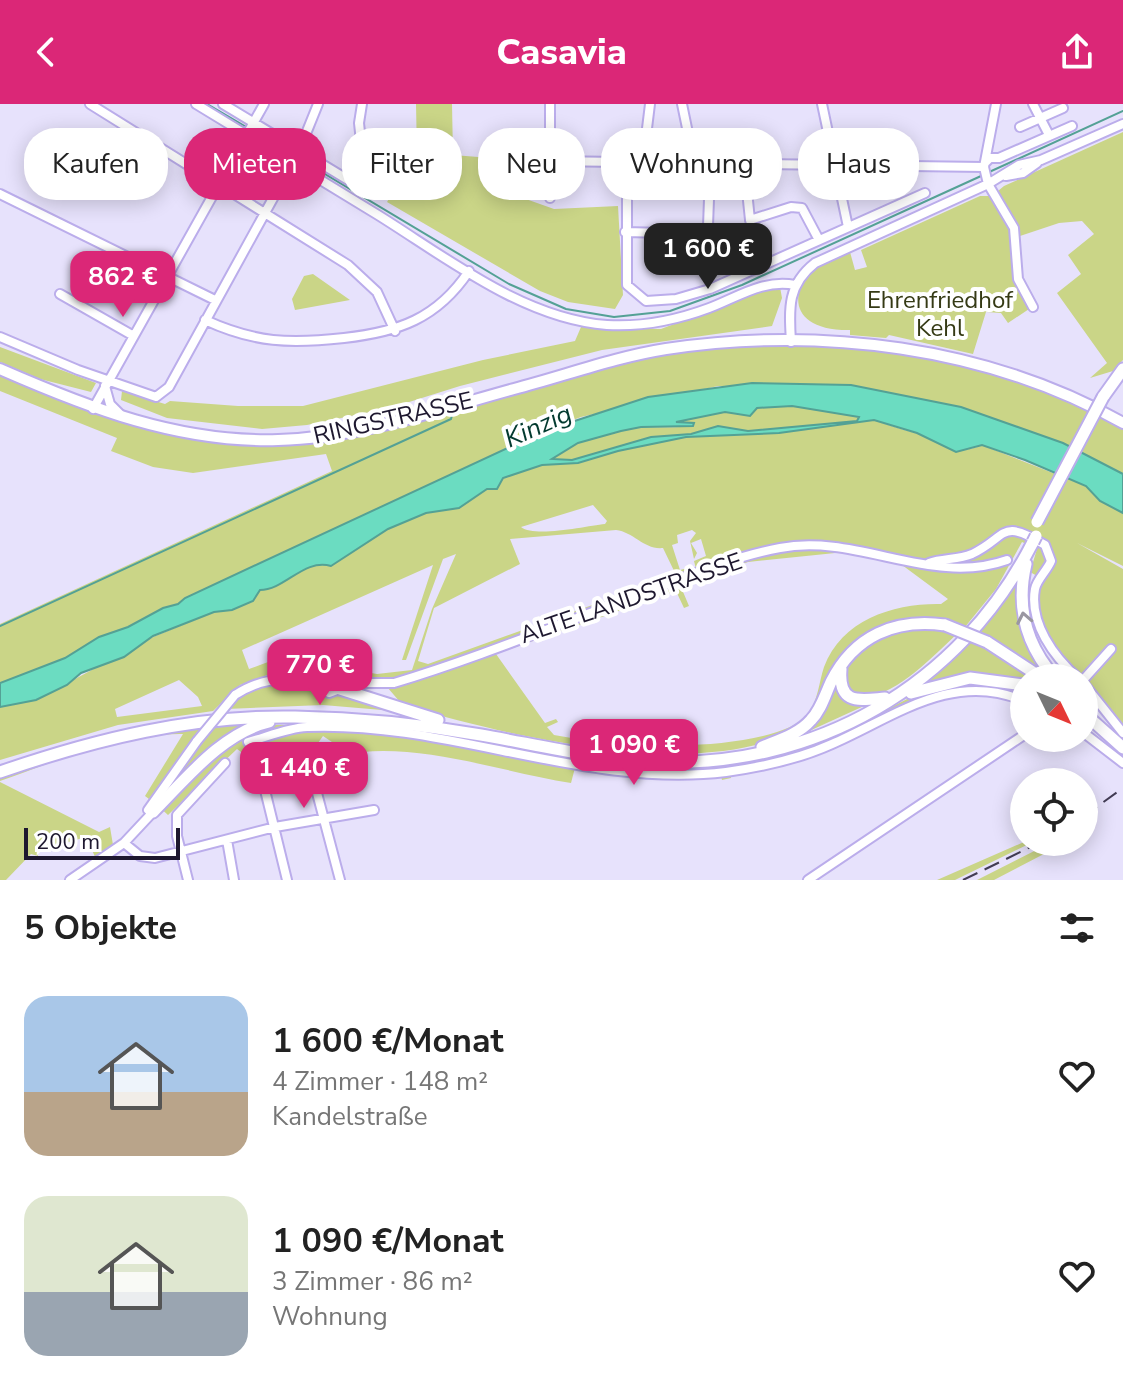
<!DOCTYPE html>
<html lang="de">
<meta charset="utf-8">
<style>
:root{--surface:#fff;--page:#f6f6f6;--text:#222;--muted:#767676;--accent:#db2777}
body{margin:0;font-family:"Nunito Sans",sans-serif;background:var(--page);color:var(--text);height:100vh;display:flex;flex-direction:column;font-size:30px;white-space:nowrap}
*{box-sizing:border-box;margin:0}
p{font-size:26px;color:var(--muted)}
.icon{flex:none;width:44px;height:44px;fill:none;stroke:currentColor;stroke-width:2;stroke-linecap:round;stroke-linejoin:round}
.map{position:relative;height:776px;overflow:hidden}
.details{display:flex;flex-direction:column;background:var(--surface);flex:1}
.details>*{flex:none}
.guide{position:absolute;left:24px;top:24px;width:1076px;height:72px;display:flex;gap:16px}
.needle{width:52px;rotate:133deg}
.controls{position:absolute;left:1010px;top:560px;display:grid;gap:16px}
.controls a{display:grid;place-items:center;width:88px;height:88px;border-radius:50%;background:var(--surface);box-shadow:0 4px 20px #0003;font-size:40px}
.scale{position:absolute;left:24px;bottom:20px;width:156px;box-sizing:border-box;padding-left:8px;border:4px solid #1e182f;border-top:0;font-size:22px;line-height:28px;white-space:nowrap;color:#1e182f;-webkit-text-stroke:6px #fff;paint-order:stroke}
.price{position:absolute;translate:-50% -68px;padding:0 18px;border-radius:16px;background:var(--accent);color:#fff;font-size:26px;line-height:52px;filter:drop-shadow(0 2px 4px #0008)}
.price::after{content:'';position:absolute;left:50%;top:48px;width:24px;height:18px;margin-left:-12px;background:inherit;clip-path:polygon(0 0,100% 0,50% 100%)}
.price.current{background:#222;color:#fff}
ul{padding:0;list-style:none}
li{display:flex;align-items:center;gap:24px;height:200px;padding:0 24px}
li span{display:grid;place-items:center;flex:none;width:224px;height:160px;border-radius:24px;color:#555}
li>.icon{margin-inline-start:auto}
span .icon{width:96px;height:96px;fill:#fffc;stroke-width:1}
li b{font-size:34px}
h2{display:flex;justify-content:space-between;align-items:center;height:96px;padding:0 24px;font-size:34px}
.chip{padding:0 28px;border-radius:32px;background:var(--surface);box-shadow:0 4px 20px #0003;font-size:28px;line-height:72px}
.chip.current{background:var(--accent);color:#fff}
header{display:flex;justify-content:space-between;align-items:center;height:104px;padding:0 24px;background:var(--accent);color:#fff;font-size:36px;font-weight:800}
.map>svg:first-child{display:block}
.green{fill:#cad587;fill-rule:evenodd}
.water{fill:#6bdcc1;stroke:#54a195;stroke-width:2;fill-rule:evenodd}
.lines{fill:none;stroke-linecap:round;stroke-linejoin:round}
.stream{stroke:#54a195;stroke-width:2}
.minor-casing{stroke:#bbadeb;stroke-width:12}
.major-casing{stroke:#bbadeb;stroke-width:14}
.highway-casing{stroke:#bbadeb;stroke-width:15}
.minor{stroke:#fff;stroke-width:8}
.major{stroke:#fff;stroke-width:10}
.highway{stroke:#fff;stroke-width:11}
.rail{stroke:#423c54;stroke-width:2;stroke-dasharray:16 8;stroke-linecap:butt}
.minor-bridge-casing{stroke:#bbadeb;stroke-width:12;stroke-linecap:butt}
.highway-bridge-casing{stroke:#bbadeb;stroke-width:15;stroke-linecap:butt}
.minor-bridge{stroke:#fff;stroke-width:8}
.highway-bridge{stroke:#fff;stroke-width:11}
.oneway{stroke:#9a97a1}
.labels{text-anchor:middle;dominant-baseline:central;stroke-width:8;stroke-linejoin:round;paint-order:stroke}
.park-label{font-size:24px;fill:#353a15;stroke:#fff}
.street-label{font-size:24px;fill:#1e182f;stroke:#fff}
.water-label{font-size:26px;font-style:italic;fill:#033a2f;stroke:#fff}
</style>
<header><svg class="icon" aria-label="back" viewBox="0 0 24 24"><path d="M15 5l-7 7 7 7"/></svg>Casavia<svg class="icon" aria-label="share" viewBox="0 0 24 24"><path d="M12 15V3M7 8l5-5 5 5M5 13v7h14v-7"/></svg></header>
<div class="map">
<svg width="1123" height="776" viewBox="0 0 1123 776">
<rect width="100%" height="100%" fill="#e7e2fc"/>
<!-- green -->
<path class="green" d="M416,0H452L453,51L491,54L521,63L523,94L554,105L618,102L623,191L615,205L568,198L540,187L387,98L403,71L404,52L417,51Z
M1123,28V256L1113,267L1090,274L1107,259L1057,189L1081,170L1068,151L1094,130L1082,117L1059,119L1020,132L1019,169L1035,201L1008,219L1001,209L986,208L973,250L889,231L886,234L850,231V226C769,227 794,157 850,148L855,166L867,163L861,146L980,92H992L1004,82Z
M313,170L350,196L295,206L292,195L304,172Z
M772,183H780L782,194L772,222L602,246L460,282L390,304L307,321L262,325L167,314L121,296L122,287L165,300L170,297L238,302H303L483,256L575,237L581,223L661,225Z
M754,241C795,242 836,240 877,245C962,253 1049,282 1123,323V370L1063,339L961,303L851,281L718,282L581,313L544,327L185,494L179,500L163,504L128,523L99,533L65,554L0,579V520L332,367L326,350L193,369L153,363L111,347L117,334L0,287V269L62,297L145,324L290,338L626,259L686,247Z
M0,243L96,279L91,288L40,275L0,258Z
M792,302L860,313L857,317L748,327L718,322L691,330L651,333L572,356H552C563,341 621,323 643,323C659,323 676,324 692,322L666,320L725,308L750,312L757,304Z
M874,316C888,321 903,326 916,329C943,335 950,355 982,341L1086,382L1100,397L1123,409V462L1077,439L1123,465V624L1055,548L1038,505L1039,473L1030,468L1037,445L1022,438L996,485L965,523L947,518L870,529C852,554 831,595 809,614C731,685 509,632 417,605L400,598L381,576L366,575L338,580L290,569H273L240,581L213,607L118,621L0,656V603L36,596L153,533L214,508L232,506L253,497L260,486C285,486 304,454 331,462L388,425L426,409L459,404L487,385H496L503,374L542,361L578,359L618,347L686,333L779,329ZM593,401L607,417L605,420C586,422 535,434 521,423ZM616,426C634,428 644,446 663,444L676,471L428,560L418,557L434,504L520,460L510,435ZM692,426L696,429L690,437L694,455L697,449L691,439L701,435L706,452L694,457L697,469L688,464L680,466L672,441L678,439L677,431ZM845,448L902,461L948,495L941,500C895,499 842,515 824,563C819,578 818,597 808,610C788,637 692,644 660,640L658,643L618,642L554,631L547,623L558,618L556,615L545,619L496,550L676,487L684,504L689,502L681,483L748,458ZM456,450L432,505L412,566L377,570L324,561L321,553H315L313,536L301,538L303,562L268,558L249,565L242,546L433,461L402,556H406L443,455ZM179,576L198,593L202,602L117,613L115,605Z
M1017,472L1018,488L1047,573L976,528Z
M936,523L958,529C931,554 901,587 864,595L847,585L845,566C860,531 902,525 936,523Z
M971,534L1037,574H1024V578L1004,573L918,583Z
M838,570V581L864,602L807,628L823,609Z
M966,577L1024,583V596L959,586L828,641L731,667V674L722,676L720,668L690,670L576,660L571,679C501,668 413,636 343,651L338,642L323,632L318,639L248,653L237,645L168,711L156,700L214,619L270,615L271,621L380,620L702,662L800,644L841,629L913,592Z
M268,578L307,580L324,589L345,587L406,608L323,601L226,605L240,592Z
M203,621L149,695L145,692L183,630C121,629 57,657 0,677V670L55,651Z
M0,678L99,728L110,723L113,741L96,755L86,733L38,747V752L31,750L6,776H0Z
M1024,738H1033L955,776H937Z
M1052,738H1067L994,776H977Z"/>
<!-- water -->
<path class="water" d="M752,279L851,281L961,303L1063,339L1123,370V409L1100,397L1086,382L1025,356L982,341L956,348L917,329L874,316L779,329L686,333L618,347L578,359L542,361L503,374L497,385H487L459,404L426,409L388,425L331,462C304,454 285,486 260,486L253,497L232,506L214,508L153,532L124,553L81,569L67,581L36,596L0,603V579L65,554L99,533L128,523L163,504L178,500L185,494L544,327L648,293ZM792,302L859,313L857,317L748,327L718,322L691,330L651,333L572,356L552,355L578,339L621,327L641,323L693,322L694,319L676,318L725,308L750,312L757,304Z"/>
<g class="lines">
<!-- stream -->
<path class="stream" d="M207,0L248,24
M253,27L509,180L566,205L614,213L670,207L742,181L981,72
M987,69L1123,7
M0,522L451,315L453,308"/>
<!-- minor casing -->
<g class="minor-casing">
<path id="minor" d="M90,0L348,161L377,188L395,227
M196,0C257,37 318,74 378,111C447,154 524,215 607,221C642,223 677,216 709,204C738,193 763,175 795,181
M223,0L363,85L371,77L363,56L359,19L362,0
M682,0L694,58
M822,0L848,123
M996,0L984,63L988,80L1014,124L1018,175L1033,203
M1033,0L1049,31
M1020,23L1063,4
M299,47L318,0
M549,57L984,63
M643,57L650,0
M627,58V181L646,197L676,195L710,185L925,89
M744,58L750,116L764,161
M986,58L990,54H999L1072,22
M1006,72L1023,69L1037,59
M0,90L215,196
M550,94V0
M750,116L791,103L802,104L819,136
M625,128L708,130
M707,149L709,95
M60,190L132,231
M205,216C255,239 290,240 344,234C398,228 437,215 469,167
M0,233L78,266L156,293L169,283L293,58
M791,238C789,205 787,181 815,159L988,80L1019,61L1041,56L1123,20
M105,282L110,300L121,311
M93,305L264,0
M929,459C943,454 958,456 972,450C1008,433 999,413 1045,441L1051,457C1047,467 1037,475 1035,485C1029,519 1054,553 1078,574
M1084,575L1111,545
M308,577L329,589L356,579H394C477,554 559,520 641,490C686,473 732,453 780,444C857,429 932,483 1007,456
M1084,580L1123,629
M235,591C269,568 302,575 340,585
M1084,629L1123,659
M248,638C267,633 287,624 307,623C448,617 585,685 726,668C762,663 799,655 832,640C894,613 953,566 1024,597
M148,706L197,637
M227,736L234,776
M124,739L140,752L155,754L275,723L374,706
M70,776L124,739L153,708L151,702
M188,776L177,732V711L225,659
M287,776L263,678L271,673L304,664L312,670L340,776
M808,776L1024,631"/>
</g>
<!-- major casing -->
<g class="major-casing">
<path id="major" d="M0,265C89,304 179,339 278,336C358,334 437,306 514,285C564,272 615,253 666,245C819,222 987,242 1123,319"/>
</g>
<!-- highway casing -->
<g class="highway-casing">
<path id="highway" d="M1103,293L1123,265
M1026,460C1016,502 1026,541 1055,574
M987,538L1042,574
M841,565C838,602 860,596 885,594
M340,585L438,616
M911,589L970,574L1024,581
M1084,609L1123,644
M762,643C779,636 799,630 811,616C821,606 825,591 831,578C854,532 895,514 945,521
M0,668C96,635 193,611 295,613C357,614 419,620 481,631C538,641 596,655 654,658C814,665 960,582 1033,438
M153,708C186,675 222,629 269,618"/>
</g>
<!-- minor -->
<use href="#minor" class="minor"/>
<!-- major -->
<use href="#major" class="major"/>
<!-- highway -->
<use href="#highway" class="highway"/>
<!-- rail -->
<path class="rail" d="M1084,712L1123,684
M963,776L1041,738"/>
<!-- minor-bridge casing -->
<g class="minor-bridge-casing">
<path id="minor-bridge" d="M197,637L235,591"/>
</g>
<!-- highway-bridge casing -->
<g class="highway-bridge-casing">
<path id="highway-bridge" d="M1037,418L1103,293
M1033,438L1036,432
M945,521L987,538"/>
</g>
<!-- minor-bridge -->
<use href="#minor-bridge" class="minor-bridge"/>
<!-- highway-bridge -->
<use href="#highway-bridge" class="highway-bridge"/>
</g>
<!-- one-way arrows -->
<defs><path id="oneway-chevron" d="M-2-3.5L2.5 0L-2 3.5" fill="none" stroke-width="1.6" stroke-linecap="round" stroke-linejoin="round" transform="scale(2)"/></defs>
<use class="oneway" href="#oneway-chevron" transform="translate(1024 514) rotate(-101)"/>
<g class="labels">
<!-- park labels -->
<g class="park-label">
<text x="940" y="196">Ehrenfriedhof<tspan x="940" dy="28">Kehl</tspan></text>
</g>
<!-- street labels -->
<g class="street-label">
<text transform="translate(393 314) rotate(-13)">RINGSTRASSE</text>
<text transform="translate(631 494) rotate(-19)">ALTE LANDSTRASSE</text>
</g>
<!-- water labels -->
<g class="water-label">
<text transform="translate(538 322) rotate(-24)">Kinzig</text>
</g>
</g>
</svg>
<div class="controls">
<a><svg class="needle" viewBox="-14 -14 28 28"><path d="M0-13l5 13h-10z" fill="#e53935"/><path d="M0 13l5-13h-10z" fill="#767676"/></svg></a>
<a><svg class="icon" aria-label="locate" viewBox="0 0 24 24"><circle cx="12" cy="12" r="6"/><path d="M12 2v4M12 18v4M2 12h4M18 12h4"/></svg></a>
</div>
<div class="scale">200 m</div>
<b class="price current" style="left:708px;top:187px">1 600 €</b>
<b class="price" style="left:123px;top:215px">862 €</b>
<b class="price" style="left:320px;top:603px">770 €</b>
<b class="price" style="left:634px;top:683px">1 090 €</b>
<b class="price" style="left:304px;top:706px">1 440 €</b>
<div class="guide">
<a class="chip">Kaufen</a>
<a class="chip current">Mieten</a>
<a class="chip">Filter</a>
<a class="chip">Neu</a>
<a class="chip">Wohnung</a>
<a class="chip">Haus</a>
</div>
</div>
<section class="details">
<h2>5 Objekte<svg class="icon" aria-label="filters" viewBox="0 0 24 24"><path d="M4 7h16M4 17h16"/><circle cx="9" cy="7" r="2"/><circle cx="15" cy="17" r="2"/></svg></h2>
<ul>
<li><span style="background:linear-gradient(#a9c7e8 60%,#b9a48a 0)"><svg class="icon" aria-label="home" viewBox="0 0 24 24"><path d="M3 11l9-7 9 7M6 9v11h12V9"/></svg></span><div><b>1 600 €/Monat</b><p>4 Zimmer · 148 m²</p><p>Kandelstraße</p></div><svg class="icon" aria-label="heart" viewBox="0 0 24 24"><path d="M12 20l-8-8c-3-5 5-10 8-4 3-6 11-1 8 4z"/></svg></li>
<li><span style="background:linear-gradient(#dfe7d0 60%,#9aa5b1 0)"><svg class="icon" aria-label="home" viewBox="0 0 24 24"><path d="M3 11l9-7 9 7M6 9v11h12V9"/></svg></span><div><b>1 090 €/Monat</b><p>3 Zimmer · 86 m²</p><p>Wohnung</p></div><svg class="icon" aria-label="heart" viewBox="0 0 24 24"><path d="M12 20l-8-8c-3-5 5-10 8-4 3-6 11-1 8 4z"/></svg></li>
</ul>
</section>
